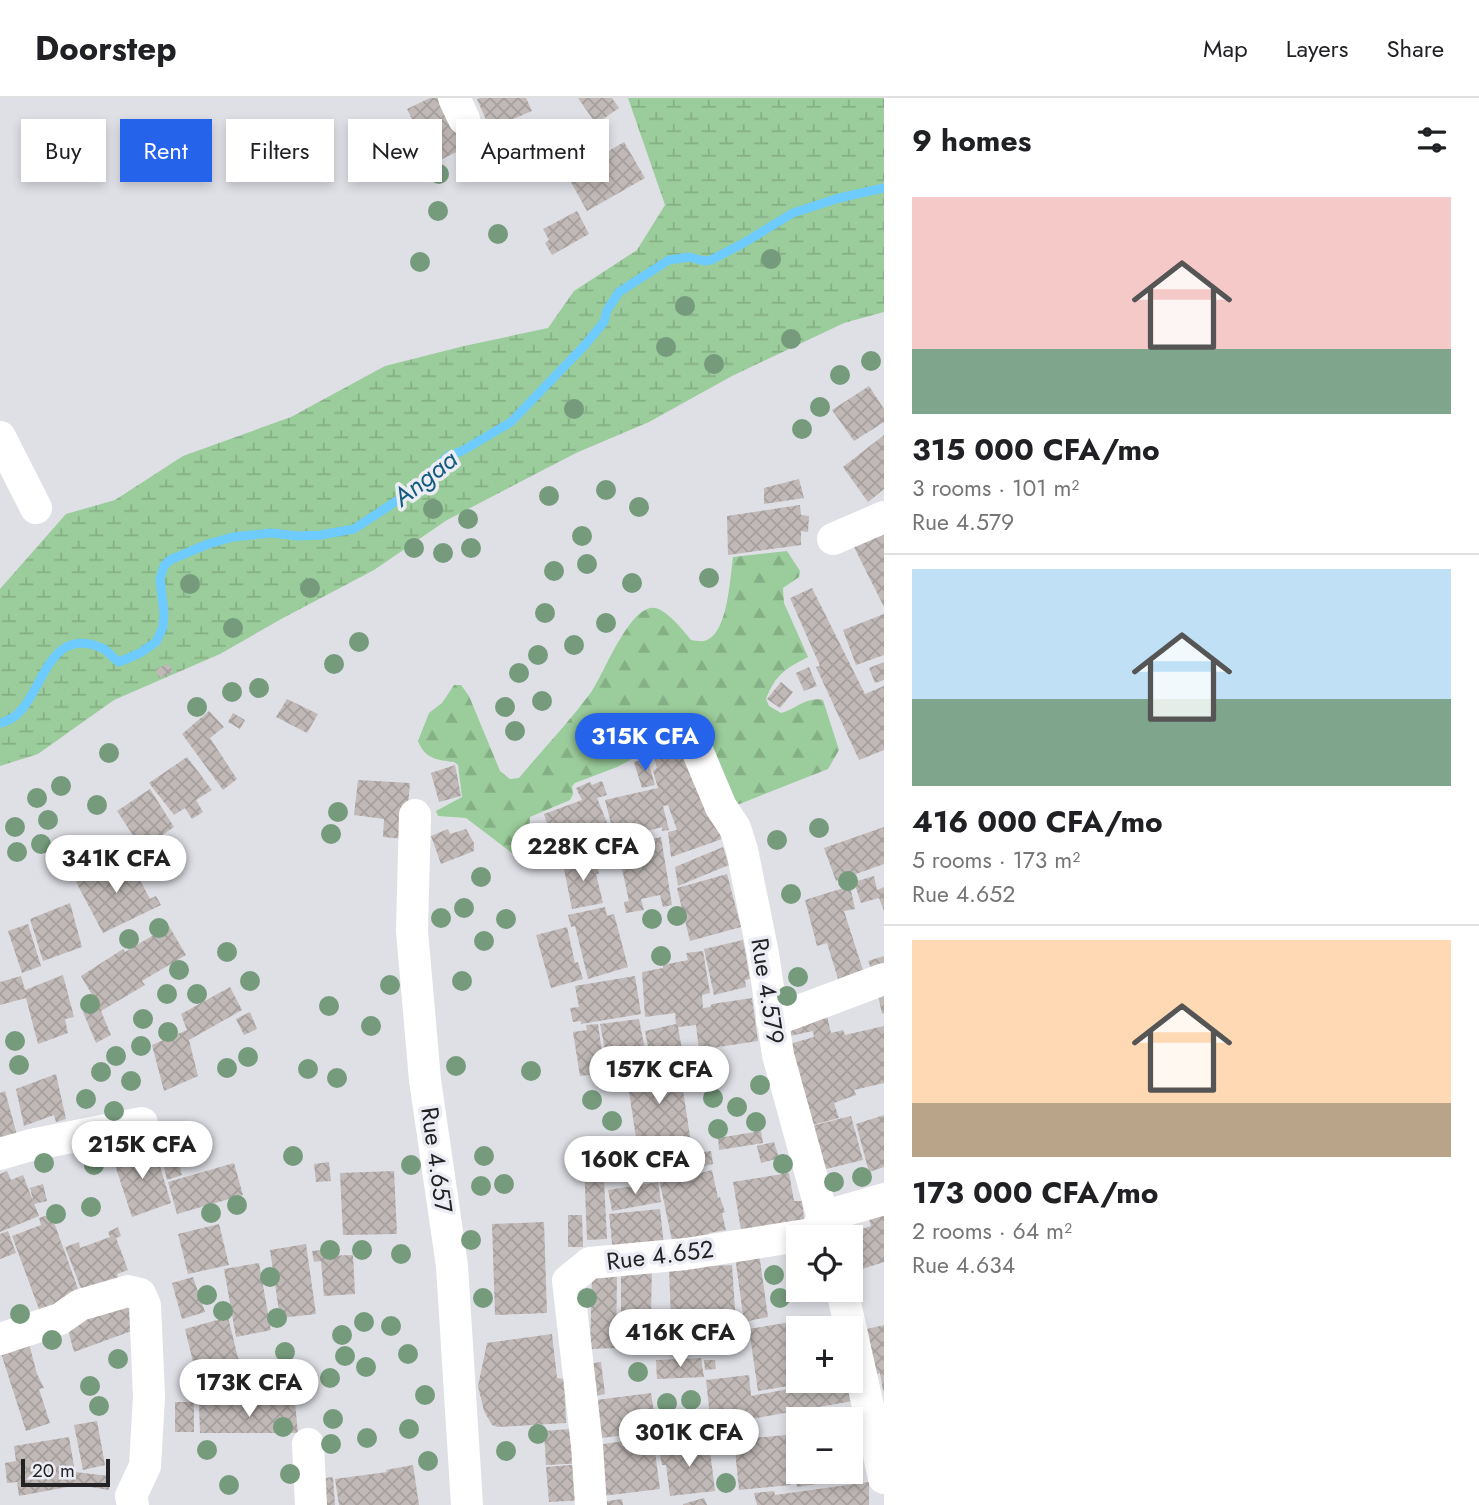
<!DOCTYPE html>
<meta charset="utf-8">
<style>
:root{--surface:#fff;--page:#f2f2f2;--text:#202124;--muted:#757577;--line:#e0e0e0;--accent:#2563eb}
body{margin:0;font-family:Jost,sans-serif;background:var(--page);color:var(--text);height:100vh;display:flex;flex-direction:column;font-size:26px;white-space:nowrap}
*{box-sizing:border-box;margin:0}
p{font-size:23px;color:var(--muted)}
.icon{flex:none;width:38px;height:38px;fill:none;stroke:currentColor;stroke-width:2;stroke-linecap:round;stroke-linejoin:round}
.map{position:relative;flex:1;overflow:hidden}
.details{display:flex;flex-direction:column;background:var(--surface);width:595px}
.details>*{flex:none}
.banner{position:absolute;left:21px;top:21px;width:665px;height:63px;display:flex;gap:14px}
.controls{position:absolute;left:786px;top:1127px;display:grid;gap:14px}
.controls a{display:grid;place-items:center;width:77px;height:77px;border-radius:0px;background:var(--surface);box-shadow:0 4px 10px #0003;font-size:35px}
.scale{position:absolute;left:21px;bottom:18px;width:89px;box-sizing:border-box;padding-left:7px;border:4px solid #232325;border-top:0;font-size:19px;line-height:24px;white-space:nowrap;color:#232325;-webkit-text-stroke:5px #ecedf4;paint-order:stroke}
.price{position:absolute;translate:-50% -60px;padding:0 16px;border-radius:24px;background:#fff;color:#222;font-size:23px;line-height:46px;filter:drop-shadow(0 2px 4px #0008)}
.price::after{content:'';position:absolute;left:50%;top:42px;width:21px;height:16px;margin-left:-10px;background:inherit;clip-path:polygon(0 0,100% 0,50% 100%)}
.price.on{background:var(--accent);color:#fff}
ul{padding:0;list-style:none}
li{display:grid;align-content:center;gap:14px;height:371px;padding:0 28px}
li+li{border-top:2px solid var(--line)}
li span{display:grid;place-items:center;height:217px;border-radius:0px;color:#555}
li>.icon{margin-inline-start:auto}
span .icon{width:126px;height:126px;fill:#fffc;stroke-width:1}
li b{font-size:30px}
h2{display:flex;justify-content:space-between;align-items:center;height:84px;padding:0 28px;font-size:30px}
.tag{padding:0 24px;border-radius:0px;background:var(--surface);box-shadow:0 4px 10px #0003;font-size:24px;line-height:63px}
.tag.on{background:var(--accent);color:#fff}
header{display:flex;align-items:center;gap:42px;box-sizing:border-box;height:98px;padding:0 35px;background:var(--surface);border-bottom:2px solid var(--line)}
header strong{font-size:33px}
nav{display:flex;gap:38px;margin-inline-start:auto;font-size:24px}
main{display:flex;flex:1;min-height:0}
.map>svg:first-child{display:block}
.forest{fill:url(#forest-firs)}
.wetland{fill:url(#wetland-marsh)}
.lines{fill:none;stroke-linecap:round;stroke-linejoin:round}
.stream{stroke:#6dcbff;stroke-width:9}
.building{fill:url(#building-cross-hatch)}
.minor{stroke:#fff;stroke-width:32}
.tree{fill:#759b7c}
.labels{text-anchor:middle;dominant-baseline:central;stroke-width:7;stroke-linejoin:round;paint-order:stroke}
.street-label{font-size:24px;fill:#232325;stroke:#ecedf4}
.water-label{font-size:26px;font-style:italic;fill:#145c7f;stroke:#ecedf4}
</style>
<header>
<strong>Doorstep</strong>
<nav><a>Map</a><a>Layers</a><a>Share</a></nav>
</header>
<main>
<div class="map">
<svg width="884" height="1407" viewBox="0 0 884 1407">
<defs>
<pattern id="forest-firs" width="22" height="20" patternUnits="userSpaceOnUse" patternTransform="scale(1.75)"><rect width="22" height="20" fill="#9bcc9b"/><path d="M5 1l3.5 6h-7zM16 11l3.5 6h-7z" fill="#85af85"/></pattern>
<pattern id="wetland-marsh" width="20" height="14" patternUnits="userSpaceOnUse" patternTransform="scale(1.75)"><rect width="20" height="14" fill="#9bcc9b"/><path d="M1 5h8M5 5V1M11 12h8M15 12V8" fill="none" stroke="#85af85"/></pattern>
<pattern id="building-cross-hatch" width="8" height="8" patternUnits="userSpaceOnUse" patternTransform="scale(1.75)"><rect width="8" height="8" fill="#c0b9b7"/><path d="M0 0l8 8M0 8l8-8" fill="none" stroke="#a59f9d"/></pattern>
</defs>
<rect width="100%" height="100%" fill="#dfe0e6"/>
<!-- forest -->
<path class="forest" d="M787,453L800,473L799,479L783,490L784,505L808,559C785,571 776,576 766,601L769,608L781,615C796,611 807,598 823,602L839,652L828,671L737,707L724,698L700,630L691,622C679,622 654,626 648,637C645,641 645,649 645,654L617,669L575,685L572,688L573,696L570,702L530,719L529,737L531,753L524,758H516L466,720L438,718L436,713L462,699L458,667L454,664C437,662 425,661 418,643L429,615L442,605L454,587H461L469,598L500,673L510,681L519,680C543,651 570,623 592,593C604,576 630,506 655,510C667,512 684,533 691,542C697,543 702,544 707,542C728,533 730,480 733,459Z"/>
<!-- wetland -->
<path class="wetland" d="M628,0H884V214L844,225L732,278L649,324L576,355L447,422L374,472L283,520L220,556L114,602L38,656L0,668V491L66,416L115,402L183,358L291,319L385,268L464,248L548,230L574,193L637,152L665,107Z"/>
<g class="lines">
<!-- stream -->
<path class="stream" d="M0,625C44,618 39,523 102,550C109,553 112,560 119,564L140,555L156,544L163,529L164,515L160,481L164,468L170,462L208,446L233,439L272,435L298,438L321,437L354,431L407,396L448,358L462,353L511,324L585,247L604,224L607,212L619,194L669,162L689,159L704,163L711,162L742,146L793,115L839,100L884,90"/>
</g>
<!-- building -->
<path class="building" d="M430,0H448L471,47L434,65L407,11Z
M480,0H526L532,13L490,31L477,1Z
M578,0H612L619,10L596,26Z
M624,44L645,80L587,113L567,77Z
M577,113L589,136L552,157L545,145L549,142L543,131Z
M869,288L884,311V324L854,343L832,312Z
M884,337V391L868,404L843,369Z
M799,381L804,400L764,406V390Z
M800,407L801,417L809,418L808,434L801,433V447L728,457L727,418Z
M884,434V509L849,439Z
M812,490L865,596L884,588V652L859,662L816,569L820,568L790,500Z
M884,516V557L856,567L843,532Z
M884,564V582L875,585L869,570Z
M169,566L173,574L159,580L156,571Z
M809,569L817,588L804,593L796,575Z
M781,584L793,594L780,610L767,601Z
M287,601L318,616L307,635L276,619Z
M209,613L224,629L210,640L237,681L223,692L182,636Z
M233,615L245,622L240,631L228,624Z
M691,629L696,642L686,646L722,741L671,759L668,734L677,732L668,707L663,708L669,732L662,733V729L615,741L605,702L658,690L653,673L657,670L648,640Z
M187,659L212,692L196,702L203,714L192,721L185,710L174,717L149,685Z
M647,660L655,687L642,690L634,664Z
M455,667L461,698L439,704L431,675Z
M358,682L410,685L405,741L383,739L384,721L354,717Z
M602,683L607,697L597,700L615,744L600,746L598,742L556,756L544,716L582,702L576,690L590,684L592,687Z
M150,691L174,729L142,751L117,713Z
M884,729V766L836,783L824,750Z
M448,731L450,736L466,731L474,745V753L441,766L431,738Z
M661,739L672,807L663,809L660,797L641,801L644,812L626,815L624,804L629,803L621,766L603,767L600,753Z
M723,749L729,767L678,788L675,769Z
M127,758L150,801L156,798L161,807L103,835L76,784Z
M595,759L599,776H596L603,805L572,811L563,766Z
M727,776L741,829L690,843L677,790Z
M874,778L877,792L884,789V813L879,800L861,805L854,784Z
M850,788L855,811L844,813L863,872L838,881L827,845L817,848L805,802Z
M70,805L82,849L43,863L30,821Z
M605,809L607,818L614,816L628,869L588,881L575,828L571,829L568,817Z
M28,826L41,868L22,875L8,833Z
M169,828L186,857L142,883L145,887L101,913L111,937L96,945L83,914L98,907L81,878L123,851L125,854Z
M567,829L575,865L578,864L583,881L551,890L536,837Z
M743,842L750,881L745,882L746,889L714,897L704,851Z
M703,853L710,895L702,897L703,910L710,909L712,906L752,900L758,943L699,952L696,927L678,929L683,957L651,964L645,933L676,926L675,915L645,919L642,874L663,870V867L688,862L686,855Z
M884,858V871L873,875L868,863Z
M63,877L74,919L65,921L68,935L38,946L26,900L0,907V884L21,878L25,892Z
M635,878L641,916L581,926V923L573,924L570,910L579,909L575,888Z
M230,889L242,912L189,942L198,978L164,993L152,947L187,932L181,916Z
M884,895V915L882,916L878,897Z
M250,914L257,931L244,937L236,921Z
M826,914L831,935L843,932L845,937L884,928V985L854,992L856,997L834,1005L839,1020L812,1027L786,947L814,939L813,933L781,940V926Z
M639,921L647,962L608,967L600,926Z
M598,926L605,975L580,978L573,934L587,932L586,927Z
M684,965L688,991L683,992L691,1045L638,1053L626,974Z
M56,976L66,1021L56,1024L54,1017L24,1028L16,991Z
M5,993L17,1037L0,1041V995Z
M884,1017V1069L869,1074L856,1026Z
M851,1018L863,1062L822,1072L811,1028Z
M761,1033L763,1045L719,1052L718,1040Z
M774,1044L779,1060L761,1065L757,1048Z
M154,1048L171,1105L132,1119L113,1061Z
M711,1053L713,1066L695,1070L697,1076L712,1072L718,1100L720,1099L725,1114L722,1115L726,1132L709,1135L712,1147L674,1152L655,1061Z
M652,1057L655,1076L614,1083L610,1063Z
M329,1064L331,1083L316,1084L314,1066Z
M584,1064H603L607,1141L587,1142Z
M179,1065L182,1077L167,1082L164,1069Z
M234,1065L243,1097L177,1116L168,1084Z
M7,1073L11,1082L23,1077L39,1118L0,1134V1076Z
M394,1073L397,1136L343,1137L340,1075Z
M789,1075L794,1103H802L805,1128L742,1138L733,1084Z
M658,1084L661,1104L612,1113L608,1092Z
M43,1086L47,1103L34,1106L30,1090Z
M660,1111L664,1148L613,1154L609,1116Z
M884,1113V1164L856,1173L850,1156V1139H845L844,1137L871,1128L868,1118Z
M51,1116L81,1199L40,1214L12,1138L41,1127L39,1120Z
M568,1117H582L583,1149H568Z
M544,1124L547,1215L495,1217L492,1126Z
M219,1126L229,1167L188,1176L178,1136Z
M118,1129L121,1138L116,1140L128,1172L117,1176L121,1188L85,1201L65,1149L79,1144L80,1150L110,1139L108,1134Z
M8,1133L16,1155L0,1161V1136Z
M306,1146L316,1216L280,1220L270,1152Z
M322,1152V1158L353,1157L355,1196L324,1198L321,1163L314,1164L312,1153Z
M759,1155L768,1219L744,1224L735,1158Z
M259,1165L271,1232L236,1239L224,1171Z
M652,1165L651,1222L621,1227V1168Z
M732,1167L738,1254L653,1257L651,1225L671,1222L669,1170Z
M617,1178L616,1250L590,1251L592,1179Z
M193,1179L205,1214L182,1221L172,1185Z
M130,1199L137,1231L74,1254L65,1221Z
M228,1219L240,1268L206,1275L203,1266L194,1268L185,1231Z
M791,1224L798,1283L801,1286L758,1293L749,1231Z
M884,1227V1293H883L880,1275L874,1277L866,1239H869L867,1231Z
M552,1236L557,1280L564,1281L566,1325L498,1329L492,1327L484,1313L478,1288L487,1245Z
M27,1238L37,1276L44,1290L39,1291L50,1325L26,1333L0,1252Z
M701,1260L704,1279L657,1281L656,1262Z
M704,1262H715L716,1271L705,1272Z
M601,1264L605,1296L591,1299L588,1266Z
M749,1277L751,1298L831,1283H849L853,1303L711,1328L706,1282Z
M651,1295L657,1333L601,1340L596,1302Z
M175,1304H194V1334H175Z
M295,1305L298,1335H200L199,1307Z
M97,1323L105,1367L83,1372L74,1327Z
M798,1323V1374H850V1325L855,1324L862,1379L797,1389L788,1324Z
M583,1330L586,1365L546,1367L544,1333Z
M786,1337L791,1387L739,1392L734,1342Z
M69,1339L75,1374L109,1378V1392L78,1387L19,1398L17,1384L7,1385L5,1365L16,1363L14,1348Z
M653,1339L660,1391L602,1398L596,1347Z
M709,1344L715,1393L670,1398L666,1367H662L659,1351Z
M583,1366L585,1402L549,1404L546,1369Z
M413,1367L419,1407H339L335,1381L387,1374L386,1372Z
M333,1379L335,1407H318V1381Z
M869,1384V1407H757L754,1395L774,1393L775,1397Z
M704,1400L707,1407H683V1406Z
M622,1401L623,1407H600V1404Z"/>
<g class="lines">
<!-- minor -->
<path class="minor" d="M454,0L464,21
M0,339L36,410
M833,441L884,419
M697,652L721,709L735,730L742,752L763,856L778,957L828,1138
M415,717L412,833L425,982L452,1168L467,1407
M772,923L884,881
M0,1056L31,1047L142,1025
M842,1192L884,1380
M0,1241L60,1221L80,1207L128,1193L140,1196L145,1207L149,1299L145,1368L131,1398L133,1407
M308,1346L311,1407
M591,1407L587,1348L568,1183L590,1165L686,1156L818,1135L822,1119L884,1101"/>
</g>
<!-- trees -->
<g class="tree">
<circle cx="519" cy="45" r="10"/>
<circle cx="439" cy="76" r="10"/>
<circle cx="438" cy="113" r="10"/>
<circle cx="498" cy="136" r="10"/>
<circle cx="771" cy="161" r="10"/>
<circle cx="420" cy="164" r="10"/>
<circle cx="685" cy="208" r="10"/>
<circle cx="791" cy="241" r="10"/>
<circle cx="666" cy="249" r="10"/>
<circle cx="871" cy="263" r="10"/>
<circle cx="714" cy="266" r="10"/>
<circle cx="840" cy="277" r="10"/>
<circle cx="820" cy="309" r="10"/>
<circle cx="574" cy="311" r="10"/>
<circle cx="802" cy="331" r="10"/>
<circle cx="606" cy="392" r="10"/>
<circle cx="549" cy="398" r="10"/>
<circle cx="639" cy="409" r="10"/>
<circle cx="433" cy="411" r="10"/>
<circle cx="468" cy="421" r="10"/>
<circle cx="582" cy="438" r="10"/>
<circle cx="414" cy="450" r="10"/>
<circle cx="471" cy="450" r="10"/>
<circle cx="443" cy="455" r="10"/>
<circle cx="587" cy="466" r="10"/>
<circle cx="554" cy="473" r="10"/>
<circle cx="709" cy="480" r="10"/>
<circle cx="632" cy="485" r="10"/>
<circle cx="190" cy="486" r="10"/>
<circle cx="310" cy="490" r="10"/>
<circle cx="545" cy="515" r="10"/>
<circle cx="606" cy="525" r="10"/>
<circle cx="233" cy="530" r="10"/>
<circle cx="359" cy="544" r="10"/>
<circle cx="574" cy="547" r="10"/>
<circle cx="538" cy="557" r="10"/>
<circle cx="334" cy="566" r="10"/>
<circle cx="519" cy="575" r="10"/>
<circle cx="259" cy="590" r="10"/>
<circle cx="232" cy="594" r="10"/>
<circle cx="542" cy="603" r="10"/>
<circle cx="197" cy="609" r="10"/>
<circle cx="505" cy="609" r="10"/>
<circle cx="515" cy="633" r="10"/>
<circle cx="109" cy="655" r="10"/>
<circle cx="61" cy="688" r="10"/>
<circle cx="37" cy="700" r="10"/>
<circle cx="97" cy="707" r="10"/>
<circle cx="338" cy="714" r="10"/>
<circle cx="48" cy="722" r="10"/>
<circle cx="15" cy="729" r="10"/>
<circle cx="819" cy="730" r="10"/>
<circle cx="331" cy="736" r="10"/>
<circle cx="777" cy="742" r="10"/>
<circle cx="41" cy="746" r="10"/>
<circle cx="17" cy="754" r="10"/>
<circle cx="481" cy="779" r="10"/>
<circle cx="848" cy="783" r="10"/>
<circle cx="791" cy="796" r="10"/>
<circle cx="464" cy="810" r="10"/>
<circle cx="677" cy="818" r="10"/>
<circle cx="441" cy="820" r="10"/>
<circle cx="506" cy="821" r="10"/>
<circle cx="652" cy="821" r="10"/>
<circle cx="159" cy="830" r="10"/>
<circle cx="129" cy="841" r="10"/>
<circle cx="484" cy="843" r="10"/>
<circle cx="227" cy="854" r="10"/>
<circle cx="661" cy="858" r="10"/>
<circle cx="179" cy="872" r="10"/>
<circle cx="798" cy="879" r="10"/>
<circle cx="250" cy="883" r="10"/>
<circle cx="462" cy="883" r="10"/>
<circle cx="390" cy="887" r="10"/>
<circle cx="167" cy="896" r="10"/>
<circle cx="197" cy="896" r="10"/>
<circle cx="787" cy="898" r="10"/>
<circle cx="90" cy="906" r="10"/>
<circle cx="329" cy="908" r="10"/>
<circle cx="143" cy="921" r="10"/>
<circle cx="371" cy="928" r="10"/>
<circle cx="168" cy="934" r="10"/>
<circle cx="15" cy="943" r="10"/>
<circle cx="141" cy="948" r="10"/>
<circle cx="116" cy="958" r="10"/>
<circle cx="248" cy="959" r="10"/>
<circle cx="19" cy="967" r="10"/>
<circle cx="456" cy="968" r="10"/>
<circle cx="227" cy="970" r="10"/>
<circle cx="308" cy="971" r="10"/>
<circle cx="531" cy="973" r="10"/>
<circle cx="101" cy="974" r="10"/>
<circle cx="337" cy="980" r="10"/>
<circle cx="131" cy="983" r="10"/>
<circle cx="760" cy="987" r="10"/>
<circle cx="713" cy="1000" r="10"/>
<circle cx="86" cy="1001" r="10"/>
<circle cx="592" cy="1002" r="10"/>
<circle cx="737" cy="1009" r="10"/>
<circle cx="114" cy="1013" r="10"/>
<circle cx="612" cy="1023" r="10"/>
<circle cx="756" cy="1024" r="10"/>
<circle cx="718" cy="1031" r="10"/>
<circle cx="150" cy="1040" r="10"/>
<circle cx="127" cy="1047" r="10"/>
<circle cx="179" cy="1048" r="10"/>
<circle cx="293" cy="1058" r="10"/>
<circle cx="484" cy="1058" r="10"/>
<circle cx="44" cy="1065" r="10"/>
<circle cx="783" cy="1066" r="10"/>
<circle cx="94" cy="1067" r="10"/>
<circle cx="411" cy="1067" r="10"/>
<circle cx="862" cy="1079" r="10"/>
<circle cx="834" cy="1084" r="10"/>
<circle cx="504" cy="1086" r="10"/>
<circle cx="481" cy="1088" r="10"/>
<circle cx="237" cy="1107" r="10"/>
<circle cx="91" cy="1109" r="10"/>
<circle cx="211" cy="1115" r="10"/>
<circle cx="56" cy="1116" r="10"/>
<circle cx="471" cy="1142" r="10"/>
<circle cx="330" cy="1152" r="10"/>
<circle cx="362" cy="1152" r="10"/>
<circle cx="401" cy="1156" r="10"/>
<circle cx="774" cy="1177" r="10"/>
<circle cx="270" cy="1179" r="10"/>
<circle cx="207" cy="1197" r="10"/>
<circle cx="483" cy="1200" r="10"/>
<circle cx="587" cy="1200" r="10"/>
<circle cx="780" cy="1200" r="10"/>
<circle cx="223" cy="1213" r="10"/>
<circle cx="20" cy="1216" r="10"/>
<circle cx="277" cy="1220" r="10"/>
<circle cx="364" cy="1224" r="10"/>
<circle cx="391" cy="1228" r="10"/>
<circle cx="342" cy="1237" r="10"/>
<circle cx="52" cy="1242" r="10"/>
<circle cx="285" cy="1254" r="10"/>
<circle cx="408" cy="1256" r="10"/>
<circle cx="345" cy="1258" r="10"/>
<circle cx="118" cy="1261" r="10"/>
<circle cx="366" cy="1269" r="10"/>
<circle cx="638" cy="1274" r="10"/>
<circle cx="330" cy="1280" r="10"/>
<circle cx="90" cy="1288" r="10"/>
<circle cx="425" cy="1297" r="10"/>
<circle cx="691" cy="1302" r="10"/>
<circle cx="667" cy="1305" r="10"/>
<circle cx="99" cy="1308" r="10"/>
<circle cx="333" cy="1321" r="10"/>
<circle cx="283" cy="1329" r="10"/>
<circle cx="409" cy="1331" r="10"/>
<circle cx="682" cy="1331" r="10"/>
<circle cx="538" cy="1336" r="10"/>
<circle cx="367" cy="1340" r="10"/>
<circle cx="331" cy="1346" r="10"/>
<circle cx="207" cy="1352" r="10"/>
<circle cx="506" cy="1353" r="10"/>
<circle cx="428" cy="1363" r="10"/>
<circle cx="290" cy="1376" r="10"/>
<circle cx="726" cy="1385" r="10"/>
<circle cx="229" cy="1387" r="10"/>
</g>
<g class="labels">
<!-- street labels -->
<g class="street-label">
<text transform="translate(768 893) rotate(81)">Rue 4.579</text>
<text transform="translate(437 1062) rotate(82)">Rue 4.657</text>
<text transform="translate(660 1157) rotate(-7)">Rue 4.652</text>
</g>
<!-- water labels -->
<g class="water-label">
<text transform="translate(425 380) rotate(-38)">Angaa</text>
</g>
</g>
</svg>
<div class="controls">
<a><svg class="icon" aria-label="locate" viewBox="0 0 24 24"><circle cx="12" cy="12" r="6"/><path d="M12 2v4M12 18v4M2 12h4M18 12h4"/></svg></a>
<a>+</a>
<a>−</a>
</div>
<div class="scale">20 m</div>
<b class="price on" style="left:645px;top:675px">315K CFA</b>
<b class="price" style="left:583px;top:785px">228K CFA</b>
<b class="price" style="left:116px;top:797px">341K CFA</b>
<b class="price" style="left:659px;top:1008px">157K CFA</b>
<b class="price" style="left:142px;top:1083px">215K CFA</b>
<b class="price" style="left:635px;top:1098px">160K CFA</b>
<b class="price" style="left:680px;top:1271px">416K CFA</b>
<b class="price" style="left:249px;top:1321px">173K CFA</b>
<b class="price" style="left:689px;top:1371px">301K CFA</b>
<div class="banner">
<a class="tag">Buy</a>
<a class="tag on">Rent</a>
<a class="tag">Filters</a>
<a class="tag">New</a>
<a class="tag">Apartment</a>
</div>
</div>
<section class="details">
<h2>9 homes<svg class="icon" aria-label="filters" viewBox="0 0 24 24"><path d="M4 7h16M4 17h16"/><circle cx="9" cy="7" r="2"/><circle cx="15" cy="17" r="2"/></svg></h2>
<ul>
<li><span style="background:linear-gradient(#f6c9c9 70%,#7fa58c 0)"><svg class="icon" aria-label="home" viewBox="0 0 24 24"><path d="M3 11l9-7 9 7M6 9v11h12V9"/></svg></span><div><b>315 000 CFA/mo</b><p>3 rooms · 101 m²</p><p>Rue 4.579</p></div></li>
<li><span style="background:linear-gradient(#bfe0f5 60%,#7fa58c 0)"><svg class="icon" aria-label="home" viewBox="0 0 24 24"><path d="M3 11l9-7 9 7M6 9v11h12V9"/></svg></span><div><b>416 000 CFA/mo</b><p>5 rooms · 173 m²</p><p>Rue 4.652</p></div></li>
<li><span style="background:linear-gradient(#ffd9b3 75%,#b9a48a 0)"><svg class="icon" aria-label="home" viewBox="0 0 24 24"><path d="M3 11l9-7 9 7M6 9v11h12V9"/></svg></span><div><b>173 000 CFA/mo</b><p>2 rooms · 64 m²</p><p>Rue 4.634</p></div></li>
</ul>
</section>
</main>
